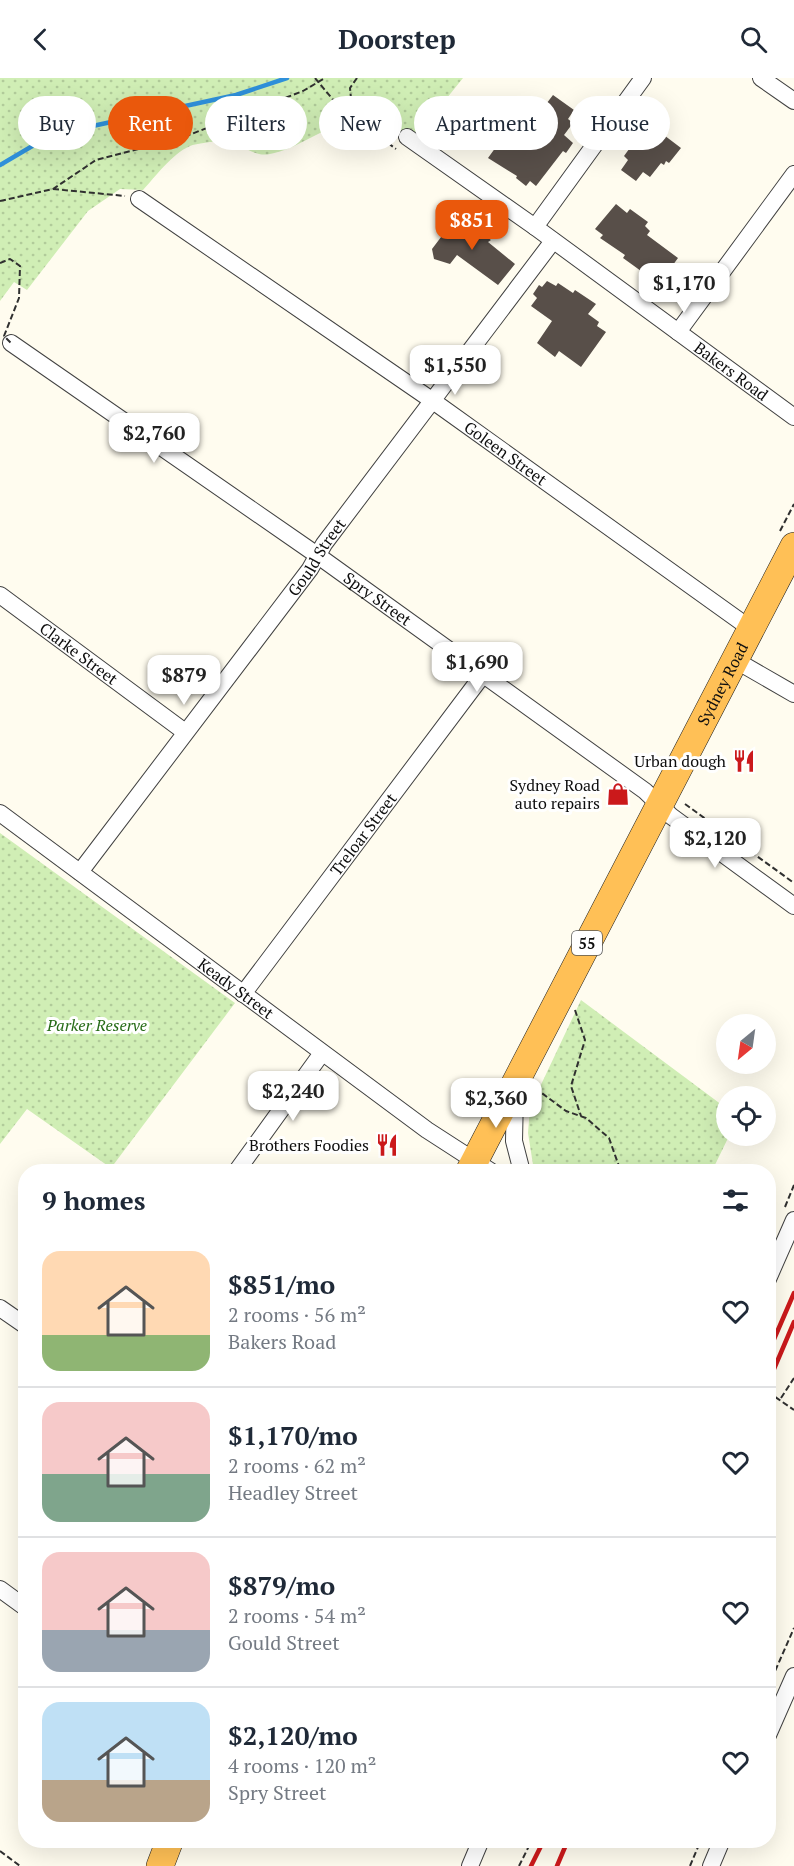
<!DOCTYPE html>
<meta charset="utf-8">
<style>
:root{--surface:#fff;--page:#f2f2f3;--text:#1f2937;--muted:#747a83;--line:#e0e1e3;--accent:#ea580c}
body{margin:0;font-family:"PT Serif",serif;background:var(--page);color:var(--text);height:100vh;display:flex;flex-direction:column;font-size:22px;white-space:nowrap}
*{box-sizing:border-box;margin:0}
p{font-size:20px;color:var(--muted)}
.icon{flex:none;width:33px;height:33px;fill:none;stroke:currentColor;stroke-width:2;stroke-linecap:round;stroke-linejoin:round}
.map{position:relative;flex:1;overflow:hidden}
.side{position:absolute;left:18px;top:1086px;width:758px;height:684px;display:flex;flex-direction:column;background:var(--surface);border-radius:24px;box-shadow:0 6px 24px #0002}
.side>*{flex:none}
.top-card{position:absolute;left:18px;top:18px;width:759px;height:54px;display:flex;gap:12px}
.needle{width:39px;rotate:209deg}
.fabs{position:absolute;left:716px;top:936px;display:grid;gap:12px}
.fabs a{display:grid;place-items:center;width:60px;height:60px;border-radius:50%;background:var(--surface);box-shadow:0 6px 24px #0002;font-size:30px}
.price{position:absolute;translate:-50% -51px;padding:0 14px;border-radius:12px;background:#fff;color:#222;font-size:20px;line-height:39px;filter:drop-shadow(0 2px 3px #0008)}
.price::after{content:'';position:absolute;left:50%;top:36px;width:18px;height:14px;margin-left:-9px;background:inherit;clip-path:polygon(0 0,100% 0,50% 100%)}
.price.current{background:var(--accent);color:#fff}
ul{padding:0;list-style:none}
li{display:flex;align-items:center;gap:18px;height:150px;padding:0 24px}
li+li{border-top:2px solid var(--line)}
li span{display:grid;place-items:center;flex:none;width:168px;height:120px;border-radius:18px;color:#555}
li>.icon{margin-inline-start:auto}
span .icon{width:72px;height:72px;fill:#fffc;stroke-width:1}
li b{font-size:26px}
h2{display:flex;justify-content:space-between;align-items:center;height:72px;padding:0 24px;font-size:26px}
.tag{padding:0 21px;border-radius:27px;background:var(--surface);box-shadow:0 6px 24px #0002;font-size:21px;line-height:54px}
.tag.current{background:var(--accent);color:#fff}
header{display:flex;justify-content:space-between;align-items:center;height:78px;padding:0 24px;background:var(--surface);font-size:27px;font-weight:800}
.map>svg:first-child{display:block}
.park{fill:url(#park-dots)}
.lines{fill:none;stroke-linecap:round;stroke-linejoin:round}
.stream{stroke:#2f90da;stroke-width:4.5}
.building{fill:#584f49}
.minor-casing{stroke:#414141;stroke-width:18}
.trunk-casing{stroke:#1f1f1f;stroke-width:28}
.path{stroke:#303030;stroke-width:2;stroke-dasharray:6 3;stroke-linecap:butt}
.minor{stroke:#fff;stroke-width:16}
.trunk{stroke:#ffc056;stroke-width:27}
.rail{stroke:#cb191b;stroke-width:4.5}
.path-bridge{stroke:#303030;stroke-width:2;stroke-dasharray:6 3;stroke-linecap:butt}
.labels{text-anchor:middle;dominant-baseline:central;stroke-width:6;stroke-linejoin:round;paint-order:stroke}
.shield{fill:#fff;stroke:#565656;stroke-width:1.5}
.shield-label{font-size:15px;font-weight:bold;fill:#0e0e0e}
.street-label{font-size:16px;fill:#0e0e0e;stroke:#fff}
.poi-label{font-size:16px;fill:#0e0e0e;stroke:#fff;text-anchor:end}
.park-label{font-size:16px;font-style:italic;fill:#276c18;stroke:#fff}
</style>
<header><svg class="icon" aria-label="back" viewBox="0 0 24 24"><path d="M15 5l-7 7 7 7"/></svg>Doorstep<svg class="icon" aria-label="search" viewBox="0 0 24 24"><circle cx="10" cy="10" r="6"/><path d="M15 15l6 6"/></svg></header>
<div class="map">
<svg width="794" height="1788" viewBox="0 0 794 1788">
<defs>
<pattern id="park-dots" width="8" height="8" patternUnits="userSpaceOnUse" patternTransform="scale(1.5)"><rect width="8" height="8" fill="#d0eeb5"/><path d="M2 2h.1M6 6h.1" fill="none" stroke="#b1cb9a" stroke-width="1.8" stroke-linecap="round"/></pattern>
</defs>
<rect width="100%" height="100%" fill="#fffcef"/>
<!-- park -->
<path class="park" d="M0,0H463L418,56L411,52L384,63C375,56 363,44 352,45C322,48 299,71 270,76C254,79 245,68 232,64C223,62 198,65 190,68C172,76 156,98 143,112L120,111L88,133L27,212L14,204L0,223Z
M0,755L235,925L111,1090L27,1031L0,1066Z
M581,922L726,1030V1058H729L712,1093H534L528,1055L530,1030Z"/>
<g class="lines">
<!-- stream -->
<path class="stream" d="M0,87L51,57L236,17L287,0"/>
</g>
<!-- building -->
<path class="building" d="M553,17L574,32L568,41L573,45L564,57L573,65L566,75L563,73L536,108L530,103L526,108L516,100L517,98L488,80L514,44L532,56L544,37L540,34Z
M648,45L681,70L669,85L666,83L664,87L661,85L650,99L643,94L636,103L621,92L628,82L624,78Z
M616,126L627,135L630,131L648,144L645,148L650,153L647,157L678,180L659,206L623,180L625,177L600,160L603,157L595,151Z
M457,138L491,162L488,164L515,186L498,207L457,177L450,186L434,181L432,171Z
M547,203L556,208L558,205L573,215L575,212L596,226L588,236L599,244L597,248L606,254L581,289L559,273L555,279L537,265L552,243L531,228L537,220L533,216L539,207L542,209Z"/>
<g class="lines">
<!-- minor casing -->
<g class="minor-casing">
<g id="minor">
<path d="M761,0L794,23"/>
<path id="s1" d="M407,59L535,149L794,339"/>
<path id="s2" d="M139,121L433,323L751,551"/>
<path d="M535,149L643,0"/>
<path d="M678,254L794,96"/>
<path id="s3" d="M11,265L317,477L645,713L671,738L794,828"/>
<path id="s4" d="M0,517L185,654"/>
<path d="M735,582L794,616"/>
<path id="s5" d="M0,735L427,1052L492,1094"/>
<path id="s6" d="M80,794L310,491L324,466L553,163"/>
<path id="s7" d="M243,916L482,598"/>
<path d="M515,1016L514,1063L522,1094"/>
<path d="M236,1094L322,975"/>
<path d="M768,1201L794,1142"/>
<path d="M0,1230L26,1248"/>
<path d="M0,1511L26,1530"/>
<path d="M768,1657L794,1598"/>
<path d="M470,1788L481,1762"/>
<path d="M711,1788L722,1762"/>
</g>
</g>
<!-- trunk casing -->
<g class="trunk-casing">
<g id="trunk">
<path id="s8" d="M469,1094L794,468"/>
<path d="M160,1788L170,1762"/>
</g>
</g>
<!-- path -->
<path class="path" d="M357,0L350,10L352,31L371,23L374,28L367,38L371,42L389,35L384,49L387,55L392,54
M344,35L352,31
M388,65L396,71
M53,111L125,118
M0,123L53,111L96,82L181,60L303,13L325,0
M780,453L794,426
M685,726L794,805
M575,932L585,962L571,1008L581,1038
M535,1010L566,1033L586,1040L609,1060L621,1094
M116,1091L119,1094
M785,1129L794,1107
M768,1314L794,1332
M781,1320L794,1300
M768,1609L794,1550
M0,1773L20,1788
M519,1788L532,1762
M690,1788L701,1762"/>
<!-- minor -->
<use href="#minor" class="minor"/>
<!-- trunk -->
<use href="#trunk" class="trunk"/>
<!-- rail -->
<path class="rail" d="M768,1275L794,1215
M768,1305L794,1244
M531,1788L544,1762
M557,1788L568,1762"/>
<!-- path-bridge -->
<path class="path-bridge" d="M315,0L344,35
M0,185L10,181L20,188L19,220L4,258L11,265"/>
</g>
<!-- icons -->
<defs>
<g id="restaurant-bare" transform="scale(1.8)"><path d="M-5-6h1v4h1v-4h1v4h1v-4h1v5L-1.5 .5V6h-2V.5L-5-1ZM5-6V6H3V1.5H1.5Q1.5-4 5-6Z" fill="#cb191b" stroke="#fff" stroke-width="2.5" paint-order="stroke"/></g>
<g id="shop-bare" transform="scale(1.8)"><path d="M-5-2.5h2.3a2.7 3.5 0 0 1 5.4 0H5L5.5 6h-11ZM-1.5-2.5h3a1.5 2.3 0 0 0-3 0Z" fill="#cb191b" stroke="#fff" stroke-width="2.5" paint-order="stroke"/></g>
</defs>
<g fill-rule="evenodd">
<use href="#restaurant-bare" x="744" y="683"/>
<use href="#shop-bare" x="618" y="716"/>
<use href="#restaurant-bare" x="387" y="1067"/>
</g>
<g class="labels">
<!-- shield labels -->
<rect class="shield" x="572" y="853" width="30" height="24" rx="4.5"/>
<g class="shield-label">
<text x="587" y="865">55</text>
</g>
<!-- street labels -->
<g class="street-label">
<text stroke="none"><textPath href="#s1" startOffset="400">Bakers Road</textPath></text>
<text stroke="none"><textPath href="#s2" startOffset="446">Goleen Street</textPath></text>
<text stroke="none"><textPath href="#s6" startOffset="394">Gould Street</textPath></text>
<text stroke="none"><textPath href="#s3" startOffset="447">Spry Street</textPath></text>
<text stroke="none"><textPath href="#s4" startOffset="98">Clarke Street</textPath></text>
<text stroke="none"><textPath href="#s8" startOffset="550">Sydney Road</textPath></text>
<text stroke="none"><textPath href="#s7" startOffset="200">Treloar Street</textPath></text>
<text stroke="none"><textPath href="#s5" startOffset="294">Keady Street</textPath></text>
</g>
<!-- poi labels -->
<g class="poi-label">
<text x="726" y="683">Urban dough</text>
<text x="600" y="707">Sydney Road<tspan x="600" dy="18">auto repairs</tspan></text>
<text x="369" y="1067">Brothers Foodies</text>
</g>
<!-- park labels -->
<g class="park-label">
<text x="97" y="947">Parker Reserve</text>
</g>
</g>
</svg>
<div class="fabs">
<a><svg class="needle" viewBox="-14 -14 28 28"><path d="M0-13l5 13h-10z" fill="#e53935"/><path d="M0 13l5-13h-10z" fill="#747a83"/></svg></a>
<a><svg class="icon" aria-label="locate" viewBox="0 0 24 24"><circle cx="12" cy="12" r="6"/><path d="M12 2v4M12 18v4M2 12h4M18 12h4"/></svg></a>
</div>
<b class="price current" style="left:472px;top:173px">$851</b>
<b class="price" style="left:684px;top:236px">$1,170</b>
<b class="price" style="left:455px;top:318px">$1,550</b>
<b class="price" style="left:154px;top:386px">$2,760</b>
<b class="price" style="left:477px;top:615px">$1,690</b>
<b class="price" style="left:184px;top:628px">$879</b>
<b class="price" style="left:715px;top:791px">$2,120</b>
<b class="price" style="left:293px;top:1044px">$2,240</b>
<b class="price" style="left:496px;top:1051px">$2,360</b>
<div class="top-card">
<a class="tag">Buy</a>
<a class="tag current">Rent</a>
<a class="tag">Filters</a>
<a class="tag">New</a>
<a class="tag">Apartment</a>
<a class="tag">House</a>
</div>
<section class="side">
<h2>9 homes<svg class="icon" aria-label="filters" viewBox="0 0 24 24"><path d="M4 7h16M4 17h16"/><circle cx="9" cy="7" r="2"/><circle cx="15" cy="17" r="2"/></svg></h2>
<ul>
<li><span style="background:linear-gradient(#ffd9b3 70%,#8fb573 0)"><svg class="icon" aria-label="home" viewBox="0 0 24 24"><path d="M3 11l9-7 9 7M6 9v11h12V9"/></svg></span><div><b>$851/mo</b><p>2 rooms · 56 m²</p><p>Bakers Road</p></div><svg class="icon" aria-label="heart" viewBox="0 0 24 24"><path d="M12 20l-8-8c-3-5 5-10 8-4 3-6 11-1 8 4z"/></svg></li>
<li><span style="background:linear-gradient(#f6c9c9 60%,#7fa58c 0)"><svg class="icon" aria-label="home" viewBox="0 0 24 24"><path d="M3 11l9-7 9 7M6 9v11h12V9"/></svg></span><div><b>$1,170/mo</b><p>2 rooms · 62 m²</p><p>Headley Street</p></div><svg class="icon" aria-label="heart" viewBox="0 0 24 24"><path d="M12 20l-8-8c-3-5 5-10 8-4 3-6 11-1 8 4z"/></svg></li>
<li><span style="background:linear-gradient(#f6c9c9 65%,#9aa5b1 0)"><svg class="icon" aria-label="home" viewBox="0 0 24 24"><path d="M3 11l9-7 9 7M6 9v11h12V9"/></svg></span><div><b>$879/mo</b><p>2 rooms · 54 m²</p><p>Gould Street</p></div><svg class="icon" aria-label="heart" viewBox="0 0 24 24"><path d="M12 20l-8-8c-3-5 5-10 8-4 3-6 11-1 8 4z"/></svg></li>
<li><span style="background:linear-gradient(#bfe0f5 65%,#b9a48a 0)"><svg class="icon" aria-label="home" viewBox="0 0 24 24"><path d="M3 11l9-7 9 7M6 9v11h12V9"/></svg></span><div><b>$2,120/mo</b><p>4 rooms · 120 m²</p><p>Spry Street</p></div><svg class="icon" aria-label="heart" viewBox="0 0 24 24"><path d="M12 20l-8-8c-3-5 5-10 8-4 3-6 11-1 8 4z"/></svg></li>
</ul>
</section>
</div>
